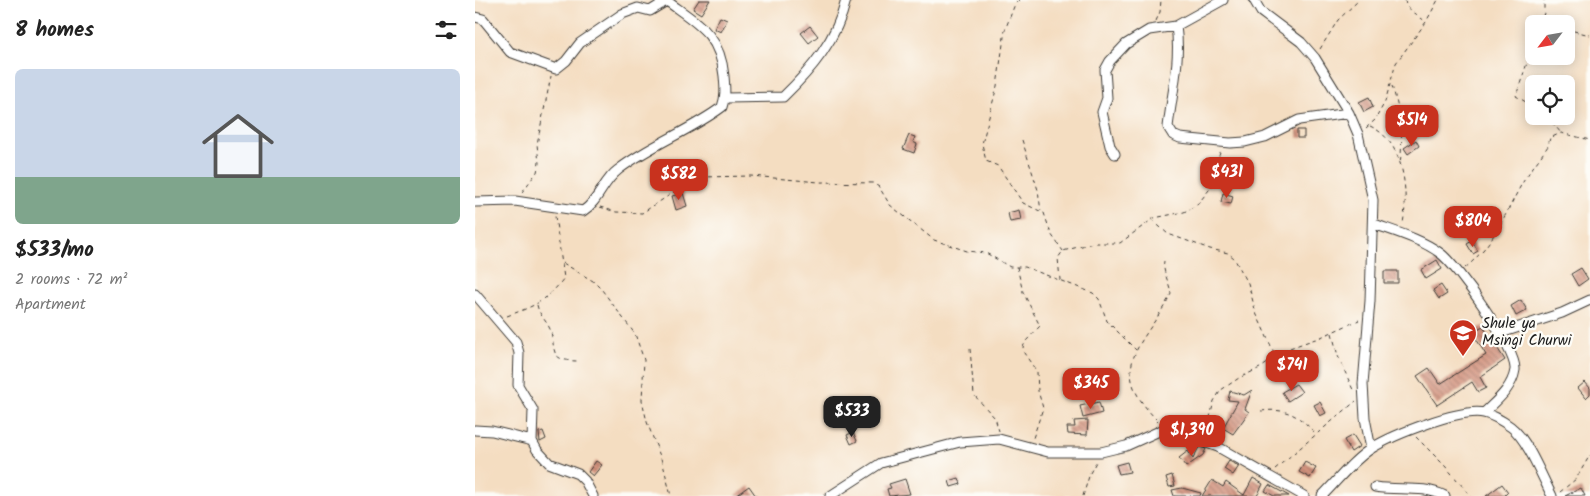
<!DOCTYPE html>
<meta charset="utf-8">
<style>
:root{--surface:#fff;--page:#f6f6f6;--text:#222;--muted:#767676;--line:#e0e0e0;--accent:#c8321e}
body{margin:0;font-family:Kalam,sans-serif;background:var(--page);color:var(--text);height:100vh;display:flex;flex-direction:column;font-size:19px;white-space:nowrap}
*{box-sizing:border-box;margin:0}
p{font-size:16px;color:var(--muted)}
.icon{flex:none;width:28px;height:28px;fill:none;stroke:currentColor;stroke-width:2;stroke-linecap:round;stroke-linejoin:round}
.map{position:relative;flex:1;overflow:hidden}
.side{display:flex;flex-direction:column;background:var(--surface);width:475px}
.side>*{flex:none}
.needle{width:32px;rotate:239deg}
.tools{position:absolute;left:1050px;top:15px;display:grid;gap:10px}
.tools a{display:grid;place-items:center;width:50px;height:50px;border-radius:8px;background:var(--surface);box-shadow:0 2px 12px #0003;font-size:25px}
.price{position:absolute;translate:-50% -42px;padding:0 11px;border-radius:10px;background:var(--accent);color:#fff;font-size:16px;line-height:32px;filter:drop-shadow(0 1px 2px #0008)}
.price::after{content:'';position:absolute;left:50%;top:30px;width:15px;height:11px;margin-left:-8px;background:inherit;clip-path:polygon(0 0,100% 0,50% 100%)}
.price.on{background:#222;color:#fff}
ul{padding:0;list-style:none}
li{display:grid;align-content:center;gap:10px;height:265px;padding:0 15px}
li+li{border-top:1px solid var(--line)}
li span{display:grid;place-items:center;height:155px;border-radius:8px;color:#555}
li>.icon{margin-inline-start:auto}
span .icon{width:90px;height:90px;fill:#fffc;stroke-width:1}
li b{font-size:21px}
h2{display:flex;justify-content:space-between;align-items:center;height:60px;padding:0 15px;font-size:21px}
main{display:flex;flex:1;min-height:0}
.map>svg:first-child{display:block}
.building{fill:url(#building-back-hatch)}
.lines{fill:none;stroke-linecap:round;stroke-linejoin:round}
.minor-casing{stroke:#3c3935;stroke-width:11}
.path{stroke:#3c3935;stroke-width:1;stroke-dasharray:4 4;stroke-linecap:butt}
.minor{stroke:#fff;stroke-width:9}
.labels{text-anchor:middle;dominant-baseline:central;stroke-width:4.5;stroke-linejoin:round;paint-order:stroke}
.poi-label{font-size:15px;fill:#1c1c1c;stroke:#fdfcf7;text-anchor:start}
</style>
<main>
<section class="side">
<h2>8 homes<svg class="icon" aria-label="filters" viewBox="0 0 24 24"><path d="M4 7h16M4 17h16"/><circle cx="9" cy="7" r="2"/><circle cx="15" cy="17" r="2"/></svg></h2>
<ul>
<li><span style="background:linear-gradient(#c9d6e8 70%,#7fa58c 0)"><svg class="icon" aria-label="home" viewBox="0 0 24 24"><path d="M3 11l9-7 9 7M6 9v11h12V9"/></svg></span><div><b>$533/mo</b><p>2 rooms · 72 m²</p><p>Apartment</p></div></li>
</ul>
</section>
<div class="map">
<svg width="1115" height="496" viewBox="0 0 1115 496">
<defs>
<pattern id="building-back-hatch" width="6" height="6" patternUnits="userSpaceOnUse" patternTransform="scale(1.25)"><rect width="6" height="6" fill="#d3937e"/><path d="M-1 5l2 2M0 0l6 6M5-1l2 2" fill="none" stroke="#a76"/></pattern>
</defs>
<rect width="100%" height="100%" fill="#fdfcf7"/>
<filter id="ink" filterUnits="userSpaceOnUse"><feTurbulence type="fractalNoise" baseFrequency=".02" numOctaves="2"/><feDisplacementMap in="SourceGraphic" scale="10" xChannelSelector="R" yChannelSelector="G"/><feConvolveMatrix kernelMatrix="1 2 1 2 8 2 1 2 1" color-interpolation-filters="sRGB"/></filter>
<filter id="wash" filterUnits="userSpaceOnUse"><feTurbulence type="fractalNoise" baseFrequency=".0096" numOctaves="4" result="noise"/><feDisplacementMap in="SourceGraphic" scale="20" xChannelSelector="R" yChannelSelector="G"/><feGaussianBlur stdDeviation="1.12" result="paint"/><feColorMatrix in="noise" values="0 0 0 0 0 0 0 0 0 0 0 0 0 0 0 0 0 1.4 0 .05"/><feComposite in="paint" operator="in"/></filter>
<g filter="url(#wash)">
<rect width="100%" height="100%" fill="#f4ddc1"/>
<g id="blocks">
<!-- building -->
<path class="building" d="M224,0H235L226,14L218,9Z
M245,17L252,20L246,32L239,29Z
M335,26L343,36L334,43L326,33Z
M894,97L898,107L889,112L884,102Z
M822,130H829V138H822Z
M434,135L440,137L438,142L442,144L439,153L428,149Z
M941,140L944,146L933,154L929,148Z
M208,193L212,206L201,210L197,196Z
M748,193L758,196L756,204L746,202Z
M544,210L546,220L535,222L533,213Z
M997,241L1003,251L998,254L992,244Z
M962,260L967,269L951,279L946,270Z
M1106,268L1113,279L1103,286L1096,274Z
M909,271H923V283H909Z
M966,285L972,294L964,299L958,290Z
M1046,300L1052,310L1041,316L1036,306Z
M1008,326L1030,360L1005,377L1011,388L1003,392L997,382L962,405L942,376L954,368L965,384L1011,355L997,332Z
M1110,382L1115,388V394L1111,398L1103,388Z
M821,384L827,392L813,401L807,392Z
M777,390L770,409L774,412L758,434L748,428L763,401L753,400L755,391L769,395Z
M624,402L627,413L608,418L605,406Z
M845,402L851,413L845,416L839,405Z
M613,420L612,435L593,434L592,427H600L599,421Z
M68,431L71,439L65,442L64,432Z
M378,432L382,441L376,444L372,435Z
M878,435L885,446L876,452L869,440Z
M724,447L731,449L728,455L711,467L704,458L713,451L718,459Z
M121,461L127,465L118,476L113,472Z
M754,461L764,466L758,475L749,469Z
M652,462L655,472L644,474L641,465Z
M830,462L841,468L835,478L824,472Z
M697,475L700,486L694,487L691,477Z
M484,478L486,484L476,487L474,481Z
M778,478L788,484L782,496H727L737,480L748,487L751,482L769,495Z
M430,479L435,494L414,496L412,489L416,488L414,484Z
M1027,484L1033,492L1029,496H1011Z
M794,485L814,496H799L790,491Z
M274,486L281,496H260Z
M707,488L726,493L725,496H699L697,490Z
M1106,488L1110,496H1090Z"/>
</g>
</g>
<g filter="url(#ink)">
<use href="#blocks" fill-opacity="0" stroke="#3c3935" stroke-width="1"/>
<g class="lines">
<!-- minor casing -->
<g class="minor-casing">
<path id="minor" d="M779,0L786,12L826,42L840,58L874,113L883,134L898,200L895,301L888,384L890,418L896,449
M0,17L8,19L35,52L81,69L91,61L105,43L147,14L163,8L175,11L193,0
M701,26C706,60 697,93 693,127L698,135L705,138L755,143L770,142L790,137L824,120L874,113
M251,98L308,97C337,69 362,39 371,0
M640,154L635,146L627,112L632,98L630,70L635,61L651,44L674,30L701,26L748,0
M0,202L40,201L108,211C124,201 128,181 143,170C175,145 215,131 247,107C251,96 250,88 249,76C245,34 223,24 192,1
M899,224C921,232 946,239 965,253C982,265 1042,350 1040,370C1037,389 1021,401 1009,413
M0,294L41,342L44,353L43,385L58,410L57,441L62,450L74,463L103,474L110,481L118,496
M1026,333L1087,313L1115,300
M0,430L17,431L57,441
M900,487C924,491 948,485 970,496
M355,496L406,463L485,442L524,439L573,452H626L651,446L691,428L743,447L829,496
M847,496C863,480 878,460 897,448C918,435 985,408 1009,413C1018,415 1029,422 1036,427C1053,440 1067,477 1077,496"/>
</g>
<!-- path -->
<path class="path" d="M544,0L540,4L530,30L522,86L507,144L511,161L523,166L548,203L569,213L576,234L588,251
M930,0L931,6L951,22
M681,21L685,12L686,0
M1065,24L1069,13V0
M1091,29L1115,35
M1059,42L1041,96L1059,107
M845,49L863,20L884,0
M917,86C925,111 929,137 925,163
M1072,116L1086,133
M895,126C929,141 934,191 928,223
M891,128L900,120L910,102L921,63L951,22L963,0
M547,140L563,190L566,211
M47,192L62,172L64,163L62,144L76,76
M125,207L141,212L167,213L210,185L226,177L276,176L344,182L398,183L404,187L415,205L459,240L492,251L511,253L535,267H550L618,293L624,299L632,321L661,350
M677,220L693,234L735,249L753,253L759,258L773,283L781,313L801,357
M88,263L118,281L127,290L160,334L169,360L167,400L172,422L188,464L196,496
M542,267L548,292L565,326L551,341L548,347L549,353L562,372L563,391L568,408L558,438
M990,268C1016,247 1028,219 1043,191C1051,175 1063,161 1073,146L1075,138L1086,133L1115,140
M585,280L583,258L588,251L618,243H645L679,218L709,212L722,205L738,185L740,167L746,150
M62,305C64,315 71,320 75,329C82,350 72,361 104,361
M32,316C59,306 71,302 89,278L80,216
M857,333L863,356L879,392
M495,349L499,395L520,418L524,431
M786,411C810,408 823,414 840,433
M683,421C628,366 670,345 696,294C695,283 687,272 689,261
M731,434L739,401L746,390L764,378L787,367L812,349L846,337L884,320
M941,437L970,466L996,496
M800,469L881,401
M1085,492L1101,479L1115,455
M608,496L615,473L621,462"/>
<!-- minor -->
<use href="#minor" class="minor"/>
</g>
</g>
<!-- icons -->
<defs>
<g id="school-pin" transform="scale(1.4375)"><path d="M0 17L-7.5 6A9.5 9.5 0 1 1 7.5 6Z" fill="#c8321e" stroke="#fdfcf7"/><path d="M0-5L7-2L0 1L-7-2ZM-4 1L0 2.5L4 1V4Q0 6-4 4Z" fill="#fff"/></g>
</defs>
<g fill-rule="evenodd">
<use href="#school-pin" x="988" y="333"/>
</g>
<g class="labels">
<!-- poi labels -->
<g class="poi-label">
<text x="1007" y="324">Shule ya<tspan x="1007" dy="17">Msingi Churwi</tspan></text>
</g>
</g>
</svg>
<div class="tools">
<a><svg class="needle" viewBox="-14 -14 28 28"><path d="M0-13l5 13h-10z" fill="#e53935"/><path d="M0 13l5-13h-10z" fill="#767676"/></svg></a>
<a><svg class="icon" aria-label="locate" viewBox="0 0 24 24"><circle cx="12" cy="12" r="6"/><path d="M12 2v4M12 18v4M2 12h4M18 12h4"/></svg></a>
</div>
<b class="price" style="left:937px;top:147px">$514</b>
<b class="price" style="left:752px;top:199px">$431</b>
<b class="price" style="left:204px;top:201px">$582</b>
<b class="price" style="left:998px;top:248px">$804</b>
<b class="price" style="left:817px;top:392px">$741</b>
<b class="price" style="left:616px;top:410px">$345</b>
<b class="price on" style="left:377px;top:438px">$533</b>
<b class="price" style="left:717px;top:457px">$1,390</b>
</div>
</main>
